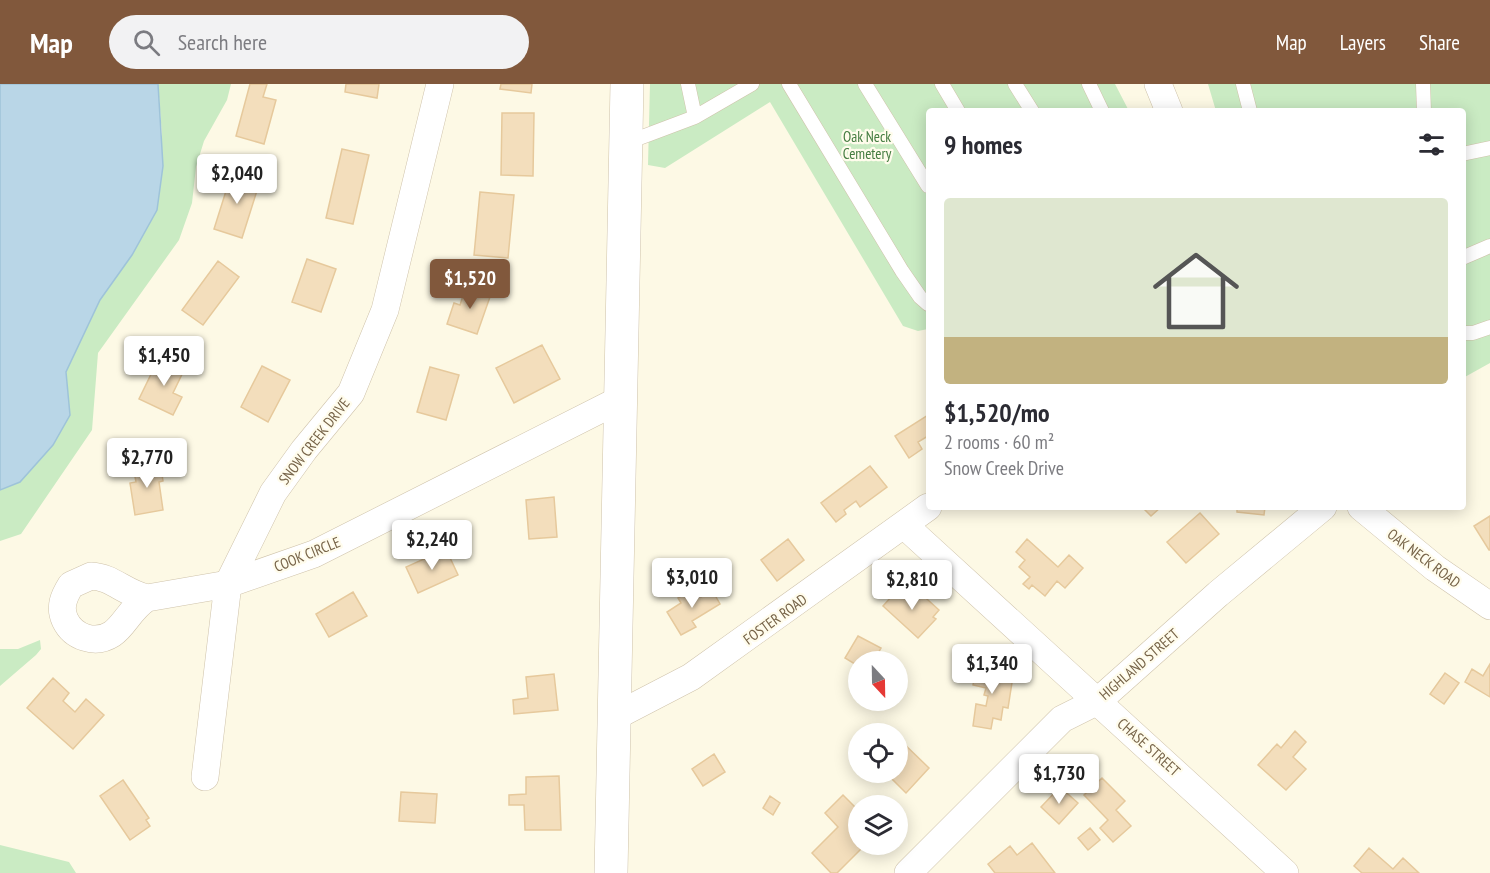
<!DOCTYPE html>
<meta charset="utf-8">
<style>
:root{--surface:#fff;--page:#f2f2f3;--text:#2b2b33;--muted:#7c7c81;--accent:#81583c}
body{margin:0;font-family:"PT Sans Narrow",sans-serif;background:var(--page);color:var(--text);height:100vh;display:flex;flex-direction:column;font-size:22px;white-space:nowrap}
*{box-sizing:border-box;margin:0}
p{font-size:20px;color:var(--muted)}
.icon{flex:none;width:33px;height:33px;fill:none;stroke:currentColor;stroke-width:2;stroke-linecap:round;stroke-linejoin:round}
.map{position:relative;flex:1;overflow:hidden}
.details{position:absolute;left:926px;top:24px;width:540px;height:402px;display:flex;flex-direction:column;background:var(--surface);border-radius:6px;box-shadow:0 3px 15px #0003}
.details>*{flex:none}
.needle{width:39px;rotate:158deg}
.fabs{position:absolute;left:848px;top:567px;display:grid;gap:12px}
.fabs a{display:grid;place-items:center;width:60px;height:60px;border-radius:50%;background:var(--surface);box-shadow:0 3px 15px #0003;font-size:30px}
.price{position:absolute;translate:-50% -51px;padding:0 14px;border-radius:6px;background:#fff;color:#222;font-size:20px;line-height:39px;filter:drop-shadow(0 2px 3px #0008)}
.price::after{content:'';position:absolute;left:50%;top:36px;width:18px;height:14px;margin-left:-9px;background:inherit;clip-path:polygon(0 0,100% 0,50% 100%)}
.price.selected{background:var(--accent);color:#fff}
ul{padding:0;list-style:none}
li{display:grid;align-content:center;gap:12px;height:318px;padding:0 18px}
li span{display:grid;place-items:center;height:186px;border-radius:6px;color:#555}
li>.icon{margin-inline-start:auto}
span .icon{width:108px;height:108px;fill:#fffc;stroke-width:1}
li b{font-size:26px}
h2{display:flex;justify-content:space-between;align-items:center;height:72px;padding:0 18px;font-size:26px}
header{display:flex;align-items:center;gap:36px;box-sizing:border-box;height:84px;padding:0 30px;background:var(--accent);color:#fff}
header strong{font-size:28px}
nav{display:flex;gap:33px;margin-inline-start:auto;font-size:21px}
.search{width:420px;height:54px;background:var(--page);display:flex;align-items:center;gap:15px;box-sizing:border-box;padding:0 21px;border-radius:33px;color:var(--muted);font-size:22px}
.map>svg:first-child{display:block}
.green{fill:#caebc3}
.water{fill:#b9d6e7;stroke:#9ec3d9;stroke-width:1.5}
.building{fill:#f3debc;stroke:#e6c99c;stroke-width:1.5}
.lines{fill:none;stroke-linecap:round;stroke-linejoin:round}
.service-casing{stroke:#cfc3ab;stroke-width:15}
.minor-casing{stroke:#cfc3ab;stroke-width:28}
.tertiary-casing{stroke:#cfc3ab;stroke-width:34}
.service{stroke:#fff;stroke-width:14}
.minor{stroke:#fff;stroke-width:27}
.tertiary{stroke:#fff;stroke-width:33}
.labels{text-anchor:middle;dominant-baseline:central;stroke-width:4.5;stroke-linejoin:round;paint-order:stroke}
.park-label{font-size:15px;fill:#457d41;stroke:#fffcec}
.street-label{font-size:15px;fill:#776449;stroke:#fffcec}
</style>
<header>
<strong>Map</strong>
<div class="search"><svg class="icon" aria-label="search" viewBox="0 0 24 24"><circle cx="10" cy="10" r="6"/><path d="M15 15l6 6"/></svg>Search here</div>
<nav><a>Map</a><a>Layers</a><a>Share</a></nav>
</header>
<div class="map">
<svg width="1490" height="789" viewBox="0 0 1490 789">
<rect width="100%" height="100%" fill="#fdf9e5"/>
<!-- green -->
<path class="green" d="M158,0H231L227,16L204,57L196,83L192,119L179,156L98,269L92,346L21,450L0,457V406L20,398L70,331L66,288L100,216L132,171L157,126L162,51Z
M650,0H1115L1129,27H928V245L918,247L903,242L770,18L665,84L648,81Z
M1208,0H1490V279L1463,294L1462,27H1216Z
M40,556L41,565L36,571L0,602V565H18Z
M0,761L69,778L76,789H0Z"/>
<!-- water -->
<path class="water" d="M0,0H158L163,82L157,126L132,171L100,216L66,288L70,331L53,361L20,398L0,406Z"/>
<!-- building -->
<path class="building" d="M250,0H267L263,13L276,16L264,60L236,52Z
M346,0H379L377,14L345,8Z
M501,0H532L531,9L500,5Z
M502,29H534L533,92L501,91Z
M342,65L369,71L353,140L326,134Z
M232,88L260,97L242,154L214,145Z
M480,108L514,111L508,174L474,171Z
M307,175L336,185L321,228L292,218Z
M218,177L239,193L203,241L182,226Z
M466,202L491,210L477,250L447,240L454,219L460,221Z
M542,261L560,295L514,319L496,284Z
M173,274L187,280L173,309L182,313L173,331L139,315L157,278L168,284Z
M262,282L290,296L268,338L241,323Z
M430,283L459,291L446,336L417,328Z
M928,331V352L918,358L922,365L909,374L895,352Z
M160,378L163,397L159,398L163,426L135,431L130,399L136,398L133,382Z
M870,382L887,403L860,423L856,417L844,426L846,430L836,438L821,419Z
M554,413L557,453L529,455L526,416Z
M1142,423H1161L1151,432Z
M1237,423H1265L1264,431L1237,428Z
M1200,429L1219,450L1186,479L1167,458Z
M1490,432V466H1489L1474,442Z
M788,455L804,476L777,497L761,476Z
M1027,455L1058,483L1069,471L1083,484L1065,504L1057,497L1045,512L1032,501L1029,505L1023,500L1030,493L1019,483L1025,476L1016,468Z
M446,465L458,491L418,509L406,483Z
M901,502L911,512L917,506L939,526L933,533L936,535L918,554L883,522Z
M696,503L701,513L712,506L720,520L692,537L696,543L681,551L667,528L681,519L678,514Z
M353,508L367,532L329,553L316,530Z
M858,552L881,564L873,578H858V582L845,574Z
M1490,580V613L1465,598L1472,585L1483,592Z
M989,581L1003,584L1002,590L1013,592L1008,624L1003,623L1001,636L993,634L991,645L973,642L976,620L986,622L988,612L984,611L986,604L973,601L976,585L988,588Z
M1445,589L1459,599L1444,620L1430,610Z
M554,590L558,626L514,630L513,616L528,614L526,593Z
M53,594L69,609L63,617L75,628L86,615L104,631L73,665L27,624Z
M1295,647L1306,658L1293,673L1306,685L1286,706L1258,681L1277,660L1281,664Z
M899,655L929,684L906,709L886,689L897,688V678L900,675L897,672Z
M714,670L725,688L703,702L692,685Z
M559,692L561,746H525L524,721H509V711L526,710V693Z
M1102,694L1125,717L1116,726L1131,742L1113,758L1100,744L1108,736L1084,711Z
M123,696L149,734L146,736L150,742L130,756L100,712Z
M1060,703L1078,719L1059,740L1041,723Z
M401,708L437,710L435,739L399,737Z
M843,711L858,726V760H866L837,789H831L812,769L838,743L825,729Z
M770,712L780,719L773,731L763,724Z
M1090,744L1100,756L1088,766L1078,754Z
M1032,759L1055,789H995L988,780L1010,762L1017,771Z
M1369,764L1393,785L1403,774L1419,789H1362L1354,782Z"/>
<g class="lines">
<!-- service casing -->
<g class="service-casing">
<path id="service" d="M789,0L902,187L920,213L928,220
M865,0L928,102
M942,0L958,27
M1015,0L1032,27
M1089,0L1102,27
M1243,0L1250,27
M1423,0L1424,27
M695,33L752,0
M626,59L695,33L688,0
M1462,70L1490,64
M1462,174L1490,162
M1462,249H1473L1490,243"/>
</g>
<!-- minor casing -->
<g class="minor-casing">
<path id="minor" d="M1158,0L1169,27
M1361,423L1435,484L1490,522
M905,442L1285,789
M91,492C113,493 124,509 147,514C130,525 125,541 112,550C95,561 73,553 65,536C59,523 64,512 71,501Z
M147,514L228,500L314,470L623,314
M614,633L691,593L928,423
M205,693L228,500L273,409L304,366L351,309L385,226L440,0
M908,789L1062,635L1098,617L1218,510L1323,423"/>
</g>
<!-- tertiary casing -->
<g class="tertiary-casing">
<path id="tertiary" d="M611,789L627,0"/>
</g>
<!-- service -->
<use href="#service" class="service"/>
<!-- minor -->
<use href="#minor" class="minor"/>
<!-- tertiary -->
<use href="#tertiary" class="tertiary"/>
</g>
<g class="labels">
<!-- park labels -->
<g class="park-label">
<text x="867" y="52">Oak Neck<tspan x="867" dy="17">Cemetery</tspan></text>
</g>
<!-- street labels -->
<g class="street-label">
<text transform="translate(314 357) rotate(-52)">SNOW CREEK DRIVE</text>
<text transform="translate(307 470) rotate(-22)">COOK CIRCLE</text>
<text transform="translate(1424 474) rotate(37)">OAK NECK ROAD</text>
<text transform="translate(775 535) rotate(-36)">FOSTER ROAD</text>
<text transform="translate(1139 580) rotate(-41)">HIGHLAND STREET</text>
<text transform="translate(1149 663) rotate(42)">CHASE STREET</text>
</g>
</g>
</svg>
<div class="fabs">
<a><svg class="needle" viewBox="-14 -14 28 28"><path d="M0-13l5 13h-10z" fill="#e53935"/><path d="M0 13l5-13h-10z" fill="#7c7c81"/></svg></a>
<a><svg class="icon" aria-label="locate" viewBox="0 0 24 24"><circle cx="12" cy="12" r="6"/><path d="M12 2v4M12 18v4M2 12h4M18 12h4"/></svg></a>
<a><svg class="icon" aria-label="layers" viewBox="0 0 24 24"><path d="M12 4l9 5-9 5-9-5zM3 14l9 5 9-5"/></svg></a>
</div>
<b class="price" style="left:237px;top:121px">$2,040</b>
<b class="price selected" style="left:470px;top:226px">$1,520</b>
<b class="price" style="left:164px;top:303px">$1,450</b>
<b class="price" style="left:147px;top:405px">$2,770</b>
<b class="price" style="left:432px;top:487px">$2,240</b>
<b class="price" style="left:692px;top:525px">$3,010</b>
<b class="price" style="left:912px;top:527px">$2,810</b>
<b class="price" style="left:992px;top:611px">$1,340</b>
<b class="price" style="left:1059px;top:721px">$1,730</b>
<section class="details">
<h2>9 homes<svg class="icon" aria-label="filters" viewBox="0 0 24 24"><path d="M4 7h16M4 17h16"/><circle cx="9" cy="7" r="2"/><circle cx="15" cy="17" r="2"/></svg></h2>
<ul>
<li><span style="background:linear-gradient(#dfe7d0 75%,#c2b280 0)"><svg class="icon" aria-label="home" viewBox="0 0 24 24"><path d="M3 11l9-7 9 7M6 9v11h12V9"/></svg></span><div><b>$1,520/mo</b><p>2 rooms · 60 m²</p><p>Snow Creek Drive</p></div></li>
</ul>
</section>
</div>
